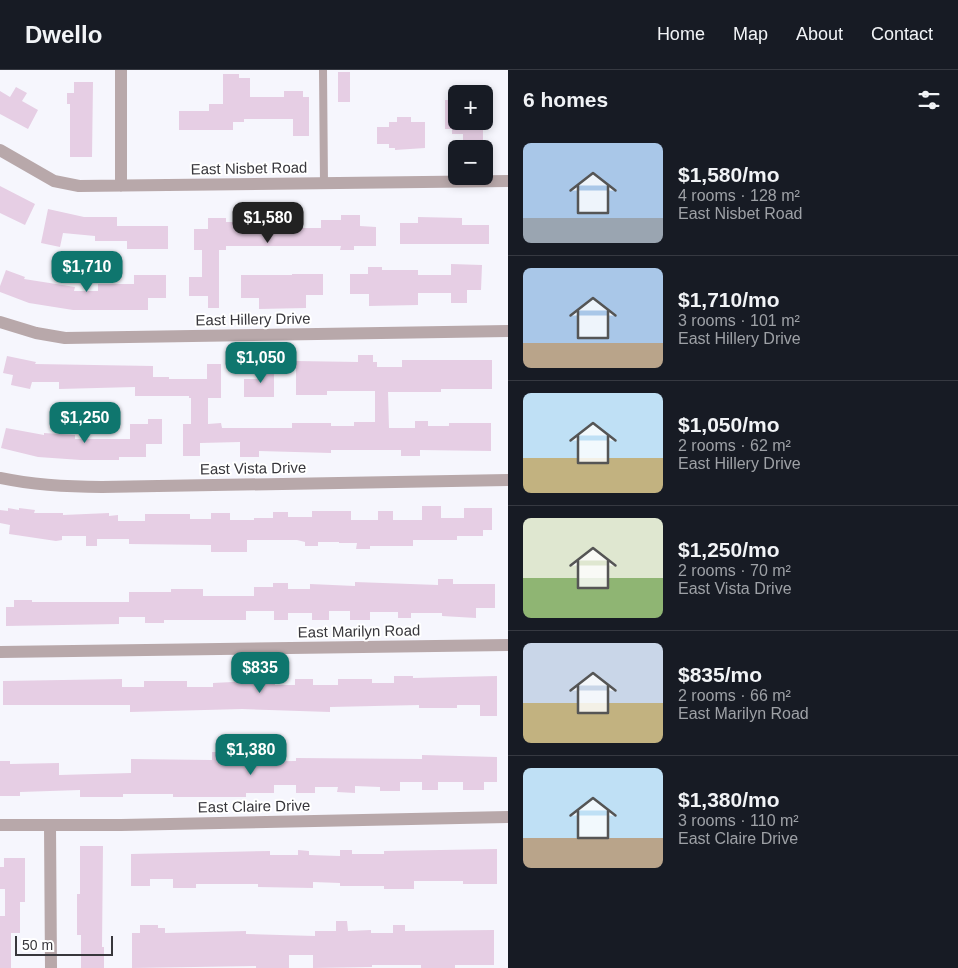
<!DOCTYPE html>
<meta charset="utf-8">
<style>
:root{--surface:#171b24;--page:#242831;--text:#f1f3f6;--muted:#9ea1a6;--line:#363941;--accent:#0f766e}
body{margin:0;font-family:Arial,sans-serif;background:var(--page);color:var(--text);height:100vh;display:flex;flex-direction:column;font-size:19px;white-space:nowrap}
*{box-sizing:border-box;margin:0}
p{font-size:16px;color:var(--muted)}
.icon{flex:none;width:28px;height:28px;fill:none;stroke:currentColor;stroke-width:2;stroke-linecap:round;stroke-linejoin:round}
.map{position:relative;flex:1;overflow:hidden}
.sheet{display:flex;flex-direction:column;background:var(--surface);width:450px}
.sheet>*{flex:none}
.tools{position:absolute;left:448px;top:15px;display:grid;gap:10px}
.tools a{display:grid;place-items:center;width:45px;height:45px;border-radius:8px;background:var(--surface);box-shadow:0 2px 8px #0003;font-size:25px}
.scale{position:absolute;left:15px;bottom:12px;width:98px;box-sizing:border-box;padding-left:5px;border:2px solid #38373c;border-top:0;font-size:14px;line-height:18px;white-space:nowrap;color:#38373c;-webkit-text-stroke:4px #fff;paint-order:stroke}
.price{position:absolute;translate:-50% -42px;padding:0 11px;border-radius:10px;background:var(--accent);color:#fff;font-size:16px;line-height:32px;filter:drop-shadow(0 1px 2px #0008)}
.price::after{content:'';position:absolute;left:50%;top:30px;width:15px;height:11px;margin-left:-8px;background:inherit;clip-path:polygon(0 0,100% 0,50% 100%)}
.price.on{background:#222;color:#fff}
ul{padding:0;list-style:none}
li{display:flex;align-items:center;gap:15px;height:125px;padding:0 15px}
li+li{border-top:1px solid var(--line)}
li span{display:grid;place-items:center;flex:none;width:140px;height:100px;border-radius:8px;color:#555}
li>.icon{margin-inline-start:auto}
span .icon{width:60px;height:60px;fill:#fffc;stroke-width:1}
li b{font-size:21px}
h2{display:flex;justify-content:space-between;align-items:center;height:60px;padding:0 15px;font-size:21px}
header{display:flex;align-items:center;gap:30px;box-sizing:border-box;height:70px;padding:0 25px;background:var(--surface);border-bottom:1px solid var(--line)}
header strong{font-size:24px}
nav{display:flex;gap:28px;margin-inline-start:auto;font-size:18px}
main{display:flex;flex:1;min-height:0}
.map>svg:first-child{display:block}
.building{fill:#e6cee4}
.lines{fill:none;stroke-linecap:round;stroke-linejoin:round}
.lane{stroke:#b8a8aa;stroke-width:8}
.street{stroke:#b8a8aa;stroke-width:12}
.labels{text-anchor:middle;dominant-baseline:central;stroke-width:4;stroke-linejoin:round;paint-order:stroke}
.street-label{font-size:15px;fill:#38373c;stroke:#fff}
</style>
<header>
<strong>Dwello</strong>
<nav><a>Home</a><a>Map</a><a>About</a><a>Contact</a></nav>
</header>
<main>
<div class="map">
<svg width="508" height="898" viewBox="0 0 508 898">
<rect width="100%" height="100%" fill="#f6f6fd"/>
<!-- building -->
<path class="building" d="M338,2H350V32H338Z
M223,4H239V8H250V27H284V21H303V27H309V66H293V49H244V52H233V60H179V41H209V34H223Z
M74,12H93L92,87H70V34H67V23H74Z
M16,17L27,23L22,31L38,40L28,59L0,44V21L10,27Z
M445,30H456V51H476V57H483V71H463V64H452V59H445Z
M397,47H411V52H425V78L395,80V78H389V74H377V57H389V52H397Z
M0,116L35,134L25,155L0,143Z
M48,139L84,147H117V156H168V179H127V171H95V166L63,163L60,177L41,173Z
M341,145H360V156L376,157V176H354V180H340L341,176H226V180H219V238H208V226H189V207H202V180H194V159H208V148H226V152H257V155H275V158H321V150H341Z
M418,147L462,148V155H489V174H400V153H418Z
M451,194L482,195L481,220H467V233H451V223H418V235L369,236V224H350V204H368V197H382V200H418V205H451Z
M6,200L25,207L24,209L75,217L74,221H98V214H134V205H166V228H148V240H73L29,233L0,222V216Z
M292,204H323V225H306V238L259,239V228H241V205H292Z
M358,285H373V292H377V297H402V290H492V319H441V322H388L389,358H415V351H428V356H449V353H491V381L420,380V386H401V380H331V383L259,381V387H240V372L200,373V386H183V354H191V328H189V326H135V317L59,319V312H32L30,319L11,315L13,305L3,303L7,286L36,292L35,294L153,296V307H169V309H207V294H221V328H208V354L221,353L222,358H292V353H331V356H354V352H375V321H327V325H296V291L358,292Z
M262,294H274V327H244V309H262Z
M148,349H162V374H146V387H119V390H81L38,387L1,378L6,358L44,365V363L75,365V369H130V354H148Z
M422,436H441V448H464V438H492V460H483V466H457V470H413V476H370V479H356L357,473H339V472H318V476H305V472L297,470H247V482H211V475L129,474V469H97V476H86V466H62V470L56,471L9,464L10,455L0,453V440L8,441V438L19,440V438L35,440L34,443H63V445L109,443V446L118,445V451H145V444H190V449H211V443H230V450H254V448H273V442H288V447H312V441H351V450H378V441H393V450H422Z
M438,509H453V514H495V538H476V548L442,546V543H411V548H398V542H370V550H350V541H329V550H312V543H288V550H274V541H246V550H164V553H145V547H119V554L6,556V537H14V530H32V532H129V522H171V519H203V526H254V517H273V513H288V519H310V514L355,516V512L438,515Z
M394,606H413V608L497,606V646H480V635H457V638H419V635L330,637V642L242,639L130,642V635H3V611L122,609V617H144V611H187V617H213V613L252,611V609H275V615H295V609H313V615H338V609H372V613H394Z
M212,682H226V692L296,691V688L422,689V685L497,687V712H484V720H463V712H438V720H422V712H400V721H380V717L355,716V723L337,722L338,717H315V723H296V715H274V723H246V727H173V724H123V727H80V720L20,722V726H0V691H10V694L59,693V705L131,703V689L212,690Z
M80,776H103L102,877H104V898H81V865H77V824H80Z
M497,779V814H463V811H414V819H384V816H340V813L313,812V818L258,817V814H196V818H173V809H150V816H131V784L270,781V785H298V780L309,781V785L340,786V780H352V784H384V781Z
M4,788H25V832H20V863H11V898H0V846H5V819H0V797H4Z
M336,851H347L348,861L371,860V863H393V855H405V861L494,860V895H455V898H421V895H372V897L313,898V885H289V898H256V896L132,898V863H140V855H158V858H165V863L246,861V864L315,866V861H336Z"/>
<g class="lines">
<!-- lane -->
<path class="lane" d="M323,0L324,114"/>
<!-- street -->
<path class="street" d="M121,0V116
M0,80L54,111L79,116L508,111
M0,252L36,263L65,268L508,261
M0,408C34,415 67,417 102,417L508,410
M0,582L508,575
M0,755H121L508,747
M50,755L51,898"/>
</g>
<g class="labels">
<!-- street labels -->
<g class="street-label">
<text transform="translate(249 98) rotate(-1)">East Nisbet Road</text>
<text transform="translate(253 249) rotate(-1)">East Hillery Drive</text>
<text transform="translate(253 398) rotate(-1)">East Vista Drive</text>
<text transform="translate(359 561) rotate(-1)">East Marilyn Road</text>
<text transform="translate(254 736) rotate(-1)">East Claire Drive</text>
</g>
</g>
</svg>
<div class="tools">
<a>+</a>
<a>−</a>
</div>
<div class="scale">50 m</div>
<b class="price on" style="left:268px;top:174px">$1,580</b>
<b class="price" style="left:87px;top:223px">$1,710</b>
<b class="price" style="left:261px;top:314px">$1,050</b>
<b class="price" style="left:85px;top:374px">$1,250</b>
<b class="price" style="left:260px;top:624px">$835</b>
<b class="price" style="left:251px;top:706px">$1,380</b>
</div>
<section class="sheet">
<h2>6 homes<svg class="icon" aria-label="filters" viewBox="0 0 24 24"><path d="M4 7h16M4 17h16"/><circle cx="9" cy="7" r="2"/><circle cx="15" cy="17" r="2"/></svg></h2>
<ul>
<li><span style="background:linear-gradient(#a9c7e8 75%,#9aa5b1 0)"><svg class="icon" aria-label="home" viewBox="0 0 24 24"><path d="M3 11l9-7 9 7M6 9v11h12V9"/></svg></span><div><b>$1,580/mo</b><p>4 rooms · 128 m²</p><p>East Nisbet Road</p></div></li>
<li><span style="background:linear-gradient(#a9c7e8 75%,#b9a48a 0)"><svg class="icon" aria-label="home" viewBox="0 0 24 24"><path d="M3 11l9-7 9 7M6 9v11h12V9"/></svg></span><div><b>$1,710/mo</b><p>3 rooms · 101 m²</p><p>East Hillery Drive</p></div></li>
<li><span style="background:linear-gradient(#bfe0f5 65%,#c2b280 0)"><svg class="icon" aria-label="home" viewBox="0 0 24 24"><path d="M3 11l9-7 9 7M6 9v11h12V9"/></svg></span><div><b>$1,050/mo</b><p>2 rooms · 62 m²</p><p>East Hillery Drive</p></div></li>
<li><span style="background:linear-gradient(#dfe7d0 60%,#8fb573 0)"><svg class="icon" aria-label="home" viewBox="0 0 24 24"><path d="M3 11l9-7 9 7M6 9v11h12V9"/></svg></span><div><b>$1,250/mo</b><p>2 rooms · 70 m²</p><p>East Vista Drive</p></div></li>
<li><span style="background:linear-gradient(#c9d6e8 60%,#c2b280 0)"><svg class="icon" aria-label="home" viewBox="0 0 24 24"><path d="M3 11l9-7 9 7M6 9v11h12V9"/></svg></span><div><b>$835/mo</b><p>2 rooms · 66 m²</p><p>East Marilyn Road</p></div></li>
<li><span style="background:linear-gradient(#bfe0f5 70%,#b9a48a 0)"><svg class="icon" aria-label="home" viewBox="0 0 24 24"><path d="M3 11l9-7 9 7M6 9v11h12V9"/></svg></span><div><b>$1,380/mo</b><p>3 rooms · 110 m²</p><p>East Claire Drive</p></div></li>
</ul>
</section>
</main>
